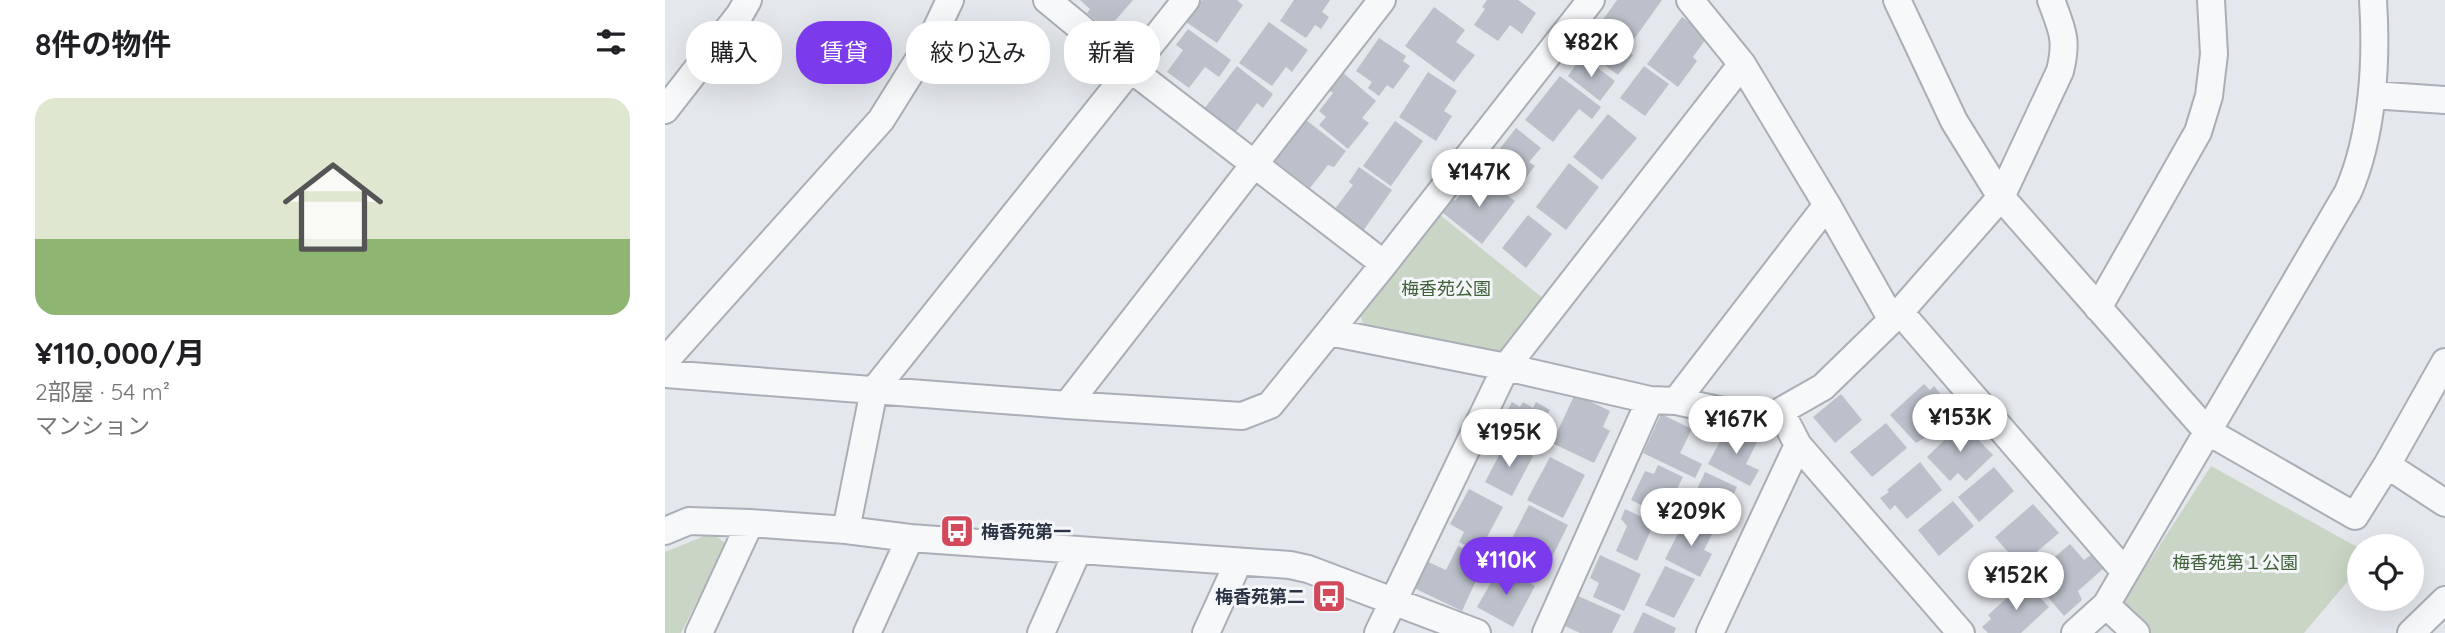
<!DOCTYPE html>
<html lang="ja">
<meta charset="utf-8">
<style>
:root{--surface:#fff;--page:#f2f2f2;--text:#202124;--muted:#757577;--line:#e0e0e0;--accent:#7c3aed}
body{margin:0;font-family:Quicksand,"Noto Sans JP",sans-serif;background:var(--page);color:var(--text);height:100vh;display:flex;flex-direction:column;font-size:26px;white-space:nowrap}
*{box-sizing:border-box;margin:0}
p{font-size:23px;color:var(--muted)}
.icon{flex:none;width:38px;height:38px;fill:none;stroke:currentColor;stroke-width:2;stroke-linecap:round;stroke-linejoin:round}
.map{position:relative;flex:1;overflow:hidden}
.side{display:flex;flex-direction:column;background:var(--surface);width:665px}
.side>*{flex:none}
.top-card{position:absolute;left:21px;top:21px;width:665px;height:63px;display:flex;gap:14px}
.buttons{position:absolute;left:1682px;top:534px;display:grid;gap:14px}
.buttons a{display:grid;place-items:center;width:77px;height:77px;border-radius:50%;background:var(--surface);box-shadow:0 7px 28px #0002;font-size:35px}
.price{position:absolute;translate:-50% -60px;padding:0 16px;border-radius:24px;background:#fff;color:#222;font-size:23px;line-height:46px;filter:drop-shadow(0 2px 4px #0008)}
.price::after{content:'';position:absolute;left:50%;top:42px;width:21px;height:16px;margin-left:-10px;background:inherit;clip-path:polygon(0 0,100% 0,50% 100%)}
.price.on{background:var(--accent);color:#fff}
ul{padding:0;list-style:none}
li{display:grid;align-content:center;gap:14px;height:371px;padding:0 35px}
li+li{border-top:2px solid var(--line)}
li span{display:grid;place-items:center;height:217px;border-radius:21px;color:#555}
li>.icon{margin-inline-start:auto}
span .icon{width:126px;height:126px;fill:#fffc;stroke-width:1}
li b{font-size:30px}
h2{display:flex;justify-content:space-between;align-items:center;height:84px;padding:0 35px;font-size:30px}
.pill{padding:0 24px;border-radius:28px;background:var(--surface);box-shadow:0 7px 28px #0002;font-size:24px;line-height:63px}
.pill.on{background:var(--accent);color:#fff}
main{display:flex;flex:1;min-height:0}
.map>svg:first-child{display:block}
.green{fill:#c9d6c5}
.building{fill:#bbc0ca}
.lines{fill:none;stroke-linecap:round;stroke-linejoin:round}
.minor-casing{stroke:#a9aeb7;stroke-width:30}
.minor{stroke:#f7f8fa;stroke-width:26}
.labels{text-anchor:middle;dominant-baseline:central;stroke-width:6;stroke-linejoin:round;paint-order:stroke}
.park-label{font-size:18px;fill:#3f6138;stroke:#f4f6f9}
.poi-label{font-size:18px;font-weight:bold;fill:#2b3445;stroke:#f4f6f9;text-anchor:start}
</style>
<main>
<section class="side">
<h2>8件の物件<svg class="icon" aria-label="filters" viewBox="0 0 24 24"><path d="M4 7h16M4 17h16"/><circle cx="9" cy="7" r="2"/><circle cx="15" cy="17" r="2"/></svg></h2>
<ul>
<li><span style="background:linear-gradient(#dfe7d0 65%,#8fb573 0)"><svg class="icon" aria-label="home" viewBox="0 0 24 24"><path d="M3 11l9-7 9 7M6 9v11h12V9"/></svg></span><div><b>¥110,000/月</b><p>2部屋 · 54 m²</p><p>マンション</p></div></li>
</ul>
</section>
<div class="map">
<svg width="1780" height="633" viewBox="0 0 1780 633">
<rect width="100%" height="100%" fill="#e4e7ec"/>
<!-- green -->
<path class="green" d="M775,215L879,299L843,353L699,325L692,309Z
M1546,466L1694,548V568L1639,633H1474L1451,613Z
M47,533L61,544L16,633H0V552Z"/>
<!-- building -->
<path class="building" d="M415,0H468L442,30L422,13L425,9Z
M537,0H572L578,5L552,43L521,22Z
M629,0H665L657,12L664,17L656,29L650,25L641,38L615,21Z
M822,0H853L871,13L857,34L845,25L833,41L809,25L820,9L817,7Z
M952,0H997L967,42L937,21Z
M769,7L800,30L791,42L810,55L789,82L740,46Z
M1017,17L1043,36L1028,57L1032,61L1013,87L982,64Z
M604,22L643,50L627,72L621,67L607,86L574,63Z
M523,29L566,60L554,77L540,67L524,88L502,72L518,50L511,45Z
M938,33L968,55L953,75L929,57L935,48L930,45Z
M714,38L741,56L738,61L745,66L728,89L722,85L714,96L703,88L707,82L691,71Z
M917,56L950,81L935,101L903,76Z
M572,66L608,94L598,108L592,103L570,133L539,109Z
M979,66L1004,84L980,116L955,98Z
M676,71L711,101L697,118L704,123L683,149L654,125L661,117L654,111L668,93L662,88Z
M763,72L792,91L779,111L787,116L771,141L734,117Z
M895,76L936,107L927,119L914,109L888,142L860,120Z
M943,114L972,138L937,180L908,157Z
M641,120L681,151L669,167L663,165L645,188L609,161Z
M730,121L758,141L726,186L698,166Z
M851,128L876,148L864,162L870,166L849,193L819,169Z
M904,163L934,187L901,230L871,207Z
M694,167L727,190L698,231L669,210L688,185L684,182Z
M817,176L850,201L817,244L778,213L788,199L790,201L807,180L812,183Z
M863,215L887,234L861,268L837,248Z
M1259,384L1265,390L1269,386L1282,402V415L1274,423L1275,428L1251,443L1225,415Z
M910,394L945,411L938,427L945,431L929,463L887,443Z
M1176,394L1197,420L1170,443L1148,417Z
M847,402L855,407L858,402L868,408L871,402L885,410L864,447L832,429Z
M996,414L1027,429L1015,453L1037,464L1030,478L978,453Z
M1221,423L1242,448L1207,477L1185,452Z
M1297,423L1328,455L1301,481L1293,473L1285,481L1262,457Z
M1061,430L1095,436L1081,464L1094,470L1085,486L1043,464Z
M841,442L868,456L847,496L820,482Z
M885,457L920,475L898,518L862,500Z
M1255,462L1277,490L1242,519L1230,505L1225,510L1215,498L1224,492L1222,490Z
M993,465L1018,477L999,516L966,500L980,471L989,474Z
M1329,467L1349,491L1314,522L1293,497Z
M1040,472L1072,487L1053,528L1021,513Z
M804,489L838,507L814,552L794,542L799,532L785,524Z
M1288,501L1309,526L1274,556L1253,530Z
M1368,504L1394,533L1355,566L1330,537Z
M864,505L903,525L877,577L855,566L860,554L843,546Z
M960,509L989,523L972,561L951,551L962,526L956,519Z
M1021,518L1048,532L1039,550L1047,554L1035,577L1000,559Z
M1405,544L1419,560L1427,554L1439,568L1413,591L1417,600L1399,616L1366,577Z
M793,546L821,559L797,611L747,587L759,560L781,570Z
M935,555L976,574L959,611L928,597L934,583L925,578Z
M1000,566L1030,579L1009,618L980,605Z
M835,567L870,586L848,627L812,607Z
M1360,582L1384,607L1356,633H1323L1317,627L1326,619L1323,615Z
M913,596L956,615L947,633H915L900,626Z
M978,612L1011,628L1009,633H968Z"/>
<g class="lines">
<!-- minor casing -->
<g class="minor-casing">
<path id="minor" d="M382,0L467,70L719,264
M1025,0L1077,64L1162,205L1227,320
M1232,0L1289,121L1336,197L1542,431L1690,516L1722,465L1780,503
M1707,95L1780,100
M0,110L75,14L83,0
M1433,308L1533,132L1544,96L1549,54L1546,0
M1235,312L1460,572
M664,332L841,367L985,400L1011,401L1100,420L1158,387L1235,312L1336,197L1395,71C1403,39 1397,30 1386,0
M0,361L216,120L266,40L285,0
M0,374L402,405L577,416L605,405L719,264L926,0
M1011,401L1162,205
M402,405L717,0
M1116,412L1133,445L1296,633
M1722,465L1780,362
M181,530L209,390L521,0
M0,531L24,521L85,523L181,530L245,538L625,565L643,569L812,633
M1441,605L1471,633
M34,633L85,523
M202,633L245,538
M376,633L413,550
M541,633L573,563
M713,633L841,367L1077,64
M881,633L985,400
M1045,633L1133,445
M1410,633L1441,605L1683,192C1708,135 1712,61 1708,0
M1746,633L1780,600"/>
</g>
<!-- minor -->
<use href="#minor" class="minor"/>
</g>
<!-- icons -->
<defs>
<g id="bus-square" transform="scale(1.75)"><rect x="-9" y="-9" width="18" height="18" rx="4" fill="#d1495b" stroke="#f4f6f9"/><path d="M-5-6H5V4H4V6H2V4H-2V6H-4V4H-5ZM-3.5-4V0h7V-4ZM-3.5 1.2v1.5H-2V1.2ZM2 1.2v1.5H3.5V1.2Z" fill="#fff"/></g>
</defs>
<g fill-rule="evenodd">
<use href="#bus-square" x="292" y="531"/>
<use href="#bus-square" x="664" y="596"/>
</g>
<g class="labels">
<!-- park labels -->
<g class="park-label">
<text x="781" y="288">梅香苑公園</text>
<text x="1570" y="562">梅香苑第１公園</text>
</g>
<!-- poi labels -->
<g class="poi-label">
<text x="316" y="531">梅香苑第一</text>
<text x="640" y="596" text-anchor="end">梅香苑第二</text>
</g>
</g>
</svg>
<div class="buttons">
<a><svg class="icon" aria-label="locate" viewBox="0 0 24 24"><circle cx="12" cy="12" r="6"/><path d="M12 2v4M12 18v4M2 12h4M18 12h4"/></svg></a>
</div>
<b class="price" style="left:926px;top:79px">¥82K</b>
<b class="price" style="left:814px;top:209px">¥147K</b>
<b class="price" style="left:1295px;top:454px">¥153K</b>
<b class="price" style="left:1071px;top:456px">¥167K</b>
<b class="price" style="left:844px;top:469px">¥195K</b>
<b class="price" style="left:1026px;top:548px">¥209K</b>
<b class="price on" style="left:841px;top:597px">¥110K</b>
<b class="price" style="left:1351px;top:612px">¥152K</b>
<div class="top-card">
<a class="pill">購入</a>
<a class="pill on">賃貸</a>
<a class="pill">絞り込み</a>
<a class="pill">新着</a>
</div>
</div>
</main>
